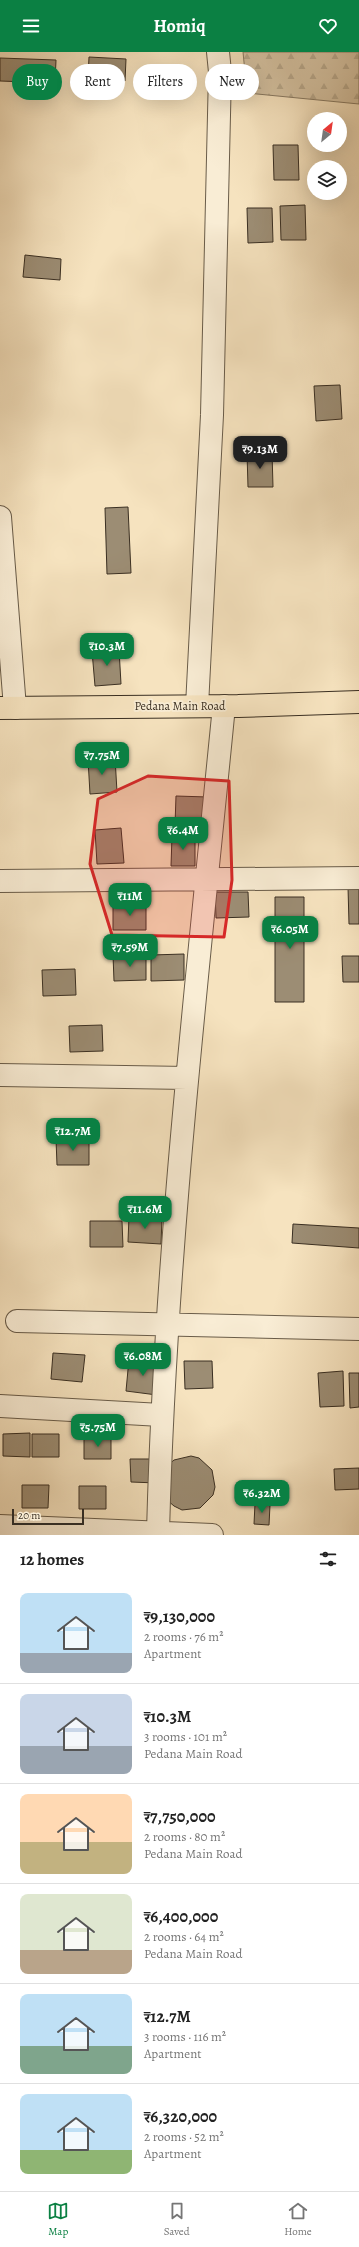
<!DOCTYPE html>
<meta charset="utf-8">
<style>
:root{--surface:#fff;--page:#f2f2f2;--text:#222;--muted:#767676;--line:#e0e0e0;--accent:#0b8043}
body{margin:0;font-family:Alegreya,serif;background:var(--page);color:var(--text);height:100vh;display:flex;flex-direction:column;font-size:15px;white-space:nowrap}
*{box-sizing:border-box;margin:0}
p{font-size:13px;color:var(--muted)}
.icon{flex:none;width:22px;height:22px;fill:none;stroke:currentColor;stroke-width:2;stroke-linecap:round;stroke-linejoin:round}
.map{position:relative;height:1483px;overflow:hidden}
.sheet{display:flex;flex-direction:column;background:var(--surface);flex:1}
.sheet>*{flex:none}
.banner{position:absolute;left:12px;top:12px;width:335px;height:36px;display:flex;gap:8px}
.needle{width:26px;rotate:29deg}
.tools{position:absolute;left:307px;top:60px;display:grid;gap:8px}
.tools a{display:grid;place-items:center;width:40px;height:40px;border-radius:50%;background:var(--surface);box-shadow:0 4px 16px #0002;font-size:20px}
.scale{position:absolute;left:12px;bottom:10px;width:72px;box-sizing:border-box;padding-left:4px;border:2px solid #3a2f22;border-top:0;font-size:11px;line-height:14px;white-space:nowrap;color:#3a2f22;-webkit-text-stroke:3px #f9edd5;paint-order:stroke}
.price{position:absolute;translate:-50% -34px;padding:0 9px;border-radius:8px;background:var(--accent);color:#fff;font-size:13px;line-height:26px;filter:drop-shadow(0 1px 2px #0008)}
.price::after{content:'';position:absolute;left:50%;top:24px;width:12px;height:9px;margin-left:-6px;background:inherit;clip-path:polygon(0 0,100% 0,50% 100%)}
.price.selected{background:#222;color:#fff}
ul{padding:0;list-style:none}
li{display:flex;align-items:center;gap:12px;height:100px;padding:0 20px}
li+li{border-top:1px solid var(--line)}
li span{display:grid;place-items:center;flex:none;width:112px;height:80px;border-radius:8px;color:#555}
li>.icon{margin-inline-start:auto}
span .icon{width:48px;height:48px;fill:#fffc;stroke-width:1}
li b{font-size:17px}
h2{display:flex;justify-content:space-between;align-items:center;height:48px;padding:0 20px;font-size:17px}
.pill{padding:0 14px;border-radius:18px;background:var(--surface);box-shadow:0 4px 16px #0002;font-size:14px;line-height:36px}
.pill.selected{background:var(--accent);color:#fff}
header{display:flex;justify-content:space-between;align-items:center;height:52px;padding:0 20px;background:var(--accent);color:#fff;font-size:18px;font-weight:700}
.dock{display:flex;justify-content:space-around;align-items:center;height:56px;border-top:1px solid var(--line);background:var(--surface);font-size:11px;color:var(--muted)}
.dock a{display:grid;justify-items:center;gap:2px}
.dock .selected{color:var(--accent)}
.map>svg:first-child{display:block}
.forest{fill:url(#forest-firs);stroke:#887a63}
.building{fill:#9c8d74;stroke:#3a2f22}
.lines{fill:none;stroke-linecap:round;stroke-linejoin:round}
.minor-casing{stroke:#695c49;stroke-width:24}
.major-casing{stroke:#3a2f22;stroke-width:24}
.minor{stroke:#f9edd5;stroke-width:22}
.major{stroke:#f6e3bf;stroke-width:22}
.marked{fill:#d62828;fill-opacity:0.2;stroke:#d62828;stroke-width:3;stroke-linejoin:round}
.labels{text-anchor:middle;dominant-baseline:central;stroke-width:3.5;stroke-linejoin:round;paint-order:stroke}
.street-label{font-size:12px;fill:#3a2f22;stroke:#f9edd5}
</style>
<header><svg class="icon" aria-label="menu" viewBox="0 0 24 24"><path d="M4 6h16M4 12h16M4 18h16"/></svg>Homiq<svg class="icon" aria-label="heart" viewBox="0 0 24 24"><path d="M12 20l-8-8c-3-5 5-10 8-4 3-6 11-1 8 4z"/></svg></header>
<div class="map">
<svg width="359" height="1483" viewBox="0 0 359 1483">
<defs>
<pattern id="forest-firs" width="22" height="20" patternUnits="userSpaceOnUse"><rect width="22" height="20" fill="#d6c4a4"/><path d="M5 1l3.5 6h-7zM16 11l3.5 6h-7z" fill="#b8a98d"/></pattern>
</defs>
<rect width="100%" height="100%" fill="#f6e3bf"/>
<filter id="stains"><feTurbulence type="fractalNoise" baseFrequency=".005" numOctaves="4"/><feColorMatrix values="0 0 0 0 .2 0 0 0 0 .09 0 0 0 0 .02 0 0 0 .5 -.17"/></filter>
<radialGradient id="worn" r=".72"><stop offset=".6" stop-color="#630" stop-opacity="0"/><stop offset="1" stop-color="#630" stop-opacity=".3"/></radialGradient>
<!-- forest -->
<path class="forest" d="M243,0H359V52L247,41Z"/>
<!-- building -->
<path class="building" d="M89,5L126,7L125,29L88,26Z
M0,6L56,8L55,31L0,29Z
M273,93H298L299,128H274Z
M305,153L306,188H281L280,154Z
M247,156H272L273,190L248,191Z
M25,203L61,207L60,228L23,225Z
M340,333L342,367L316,369L314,334Z
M272,400L273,435H248L247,401Z
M128,455L131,521L107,522L105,456Z
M119,597L121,632L95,634L92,599Z
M115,705L117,740L90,742L88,707Z
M176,744L208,745L207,775L175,773Z
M121,776L124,811L97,812L95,778Z
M172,784L195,785V814H171Z
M348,835H359V872H349Z
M215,840H248L249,865L216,866Z
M275,845H304V950H275Z
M146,852V878H113V853Z
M184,902V928L151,929V903Z
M113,903H146V928L114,929Z
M342,904H359V930H343Z
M75,917L76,943L43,944L42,918Z
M102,973L103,999L70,1000L69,974Z
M56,1087H89V1113H57Z
M129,1164L162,1166L161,1192L128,1190Z
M90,1169H122L123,1195H90Z
M293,1172L359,1176V1196L292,1191Z
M53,1301L85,1303L82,1330L51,1327Z
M129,1307L160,1311L157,1343L126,1339Z
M184,1309H212L213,1336L185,1337Z
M343,1319L344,1354L320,1355L318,1321Z
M349,1321H359V1355L350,1356Z
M30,1381V1405L3,1404V1382Z
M32,1382H59V1405H32Z
M84,1384H111V1407H84Z
M191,1404L199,1406L212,1418L215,1435L213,1443L200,1456L182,1458L174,1454L167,1448V1414L174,1408Z
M130,1407H157V1431L131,1430Z
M359,1416V1437L335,1438L334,1417Z
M22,1433H49L48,1456H22Z
M79,1434H106V1457H79Z
M255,1452L270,1453L269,1473L254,1472Z"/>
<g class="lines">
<!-- minor casing -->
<g class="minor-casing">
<path id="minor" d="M0,465L15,656
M197,654L212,363L220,20L218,0
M0,829L359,826
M0,1023L187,1026
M17,1269L359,1277
M0,1354L161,1363
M0,1474L212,1483
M158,1481C165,1204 197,929 224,654"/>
</g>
<!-- major casing -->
<g class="major-casing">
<path id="major" d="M0,656L238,654L359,650"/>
</g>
<!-- minor -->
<use href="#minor" class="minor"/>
<!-- major -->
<use href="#major" class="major"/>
</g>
<!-- marked area -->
<path class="marked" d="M148,724L229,729L232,828L224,885L112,883L90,812L98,747Z"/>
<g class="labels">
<!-- street labels -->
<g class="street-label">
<text x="180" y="654">Pedana Main Road</text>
</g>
</g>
<rect width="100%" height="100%" filter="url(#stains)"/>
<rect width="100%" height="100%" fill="url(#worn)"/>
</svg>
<div class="tools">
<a><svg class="needle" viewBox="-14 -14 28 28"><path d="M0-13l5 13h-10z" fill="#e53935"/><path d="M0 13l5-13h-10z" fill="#767676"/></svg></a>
<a><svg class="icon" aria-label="layers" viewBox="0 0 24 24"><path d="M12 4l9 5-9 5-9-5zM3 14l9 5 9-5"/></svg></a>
</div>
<div class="scale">20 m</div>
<b class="price selected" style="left:260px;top:418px">₹9.13M</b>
<b class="price" style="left:107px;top:615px">₹10.3M</b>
<b class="price" style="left:102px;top:724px">₹7.75M</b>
<b class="price" style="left:183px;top:799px">₹6.4M</b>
<b class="price" style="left:130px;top:865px">₹11M</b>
<b class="price" style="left:290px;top:898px">₹6.05M</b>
<b class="price" style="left:130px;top:916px">₹7.59M</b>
<b class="price" style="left:73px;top:1100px">₹12.7M</b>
<b class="price" style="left:145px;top:1178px">₹11.6M</b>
<b class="price" style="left:143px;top:1325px">₹6.08M</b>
<b class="price" style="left:98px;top:1396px">₹5.75M</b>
<b class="price" style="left:262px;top:1462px">₹6.32M</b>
<div class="banner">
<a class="pill selected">Buy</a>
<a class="pill">Rent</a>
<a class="pill">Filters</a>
<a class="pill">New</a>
</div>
</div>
<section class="sheet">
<h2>12 homes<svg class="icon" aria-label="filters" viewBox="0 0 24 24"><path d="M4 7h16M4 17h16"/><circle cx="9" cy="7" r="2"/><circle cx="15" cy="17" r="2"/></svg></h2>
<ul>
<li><span style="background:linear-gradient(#bfe0f5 75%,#9aa5b1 0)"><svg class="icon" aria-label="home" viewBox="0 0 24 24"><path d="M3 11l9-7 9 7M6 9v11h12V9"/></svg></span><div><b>₹9,130,000</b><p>2 rooms · 76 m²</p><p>Apartment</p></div></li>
<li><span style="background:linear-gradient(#c9d6e8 65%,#9aa5b1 0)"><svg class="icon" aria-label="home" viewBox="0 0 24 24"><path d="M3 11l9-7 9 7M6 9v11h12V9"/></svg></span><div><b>₹10.3M</b><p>3 rooms · 101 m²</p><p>Pedana Main Road</p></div></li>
<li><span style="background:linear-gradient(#ffd9b3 60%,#c2b280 0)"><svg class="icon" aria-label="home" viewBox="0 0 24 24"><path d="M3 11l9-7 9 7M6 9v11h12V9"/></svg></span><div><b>₹7,750,000</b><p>2 rooms · 80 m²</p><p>Pedana Main Road</p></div></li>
<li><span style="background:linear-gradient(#dfe7d0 70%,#b9a48a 0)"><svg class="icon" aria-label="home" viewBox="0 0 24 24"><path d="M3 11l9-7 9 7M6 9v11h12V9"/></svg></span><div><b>₹6,400,000</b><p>2 rooms · 64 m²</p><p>Pedana Main Road</p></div></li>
<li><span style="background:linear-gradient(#bfe0f5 65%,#7fa58c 0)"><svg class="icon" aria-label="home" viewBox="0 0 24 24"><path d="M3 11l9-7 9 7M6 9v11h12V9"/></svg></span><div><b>₹12.7M</b><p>3 rooms · 116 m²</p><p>Apartment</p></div></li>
<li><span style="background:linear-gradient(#bfe0f5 70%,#8fb573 0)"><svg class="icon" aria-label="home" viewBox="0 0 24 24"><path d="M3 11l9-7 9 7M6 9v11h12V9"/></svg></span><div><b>₹6,320,000</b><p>2 rooms · 52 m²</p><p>Apartment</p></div></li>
</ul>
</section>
<nav class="dock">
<a class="selected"><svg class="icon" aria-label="map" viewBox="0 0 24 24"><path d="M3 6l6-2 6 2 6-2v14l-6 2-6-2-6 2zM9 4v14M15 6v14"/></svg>Map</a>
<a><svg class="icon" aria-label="saved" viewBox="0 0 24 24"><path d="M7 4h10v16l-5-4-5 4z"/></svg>Saved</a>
<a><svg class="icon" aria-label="home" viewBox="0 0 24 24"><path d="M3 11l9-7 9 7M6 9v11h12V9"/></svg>Home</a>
</nav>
